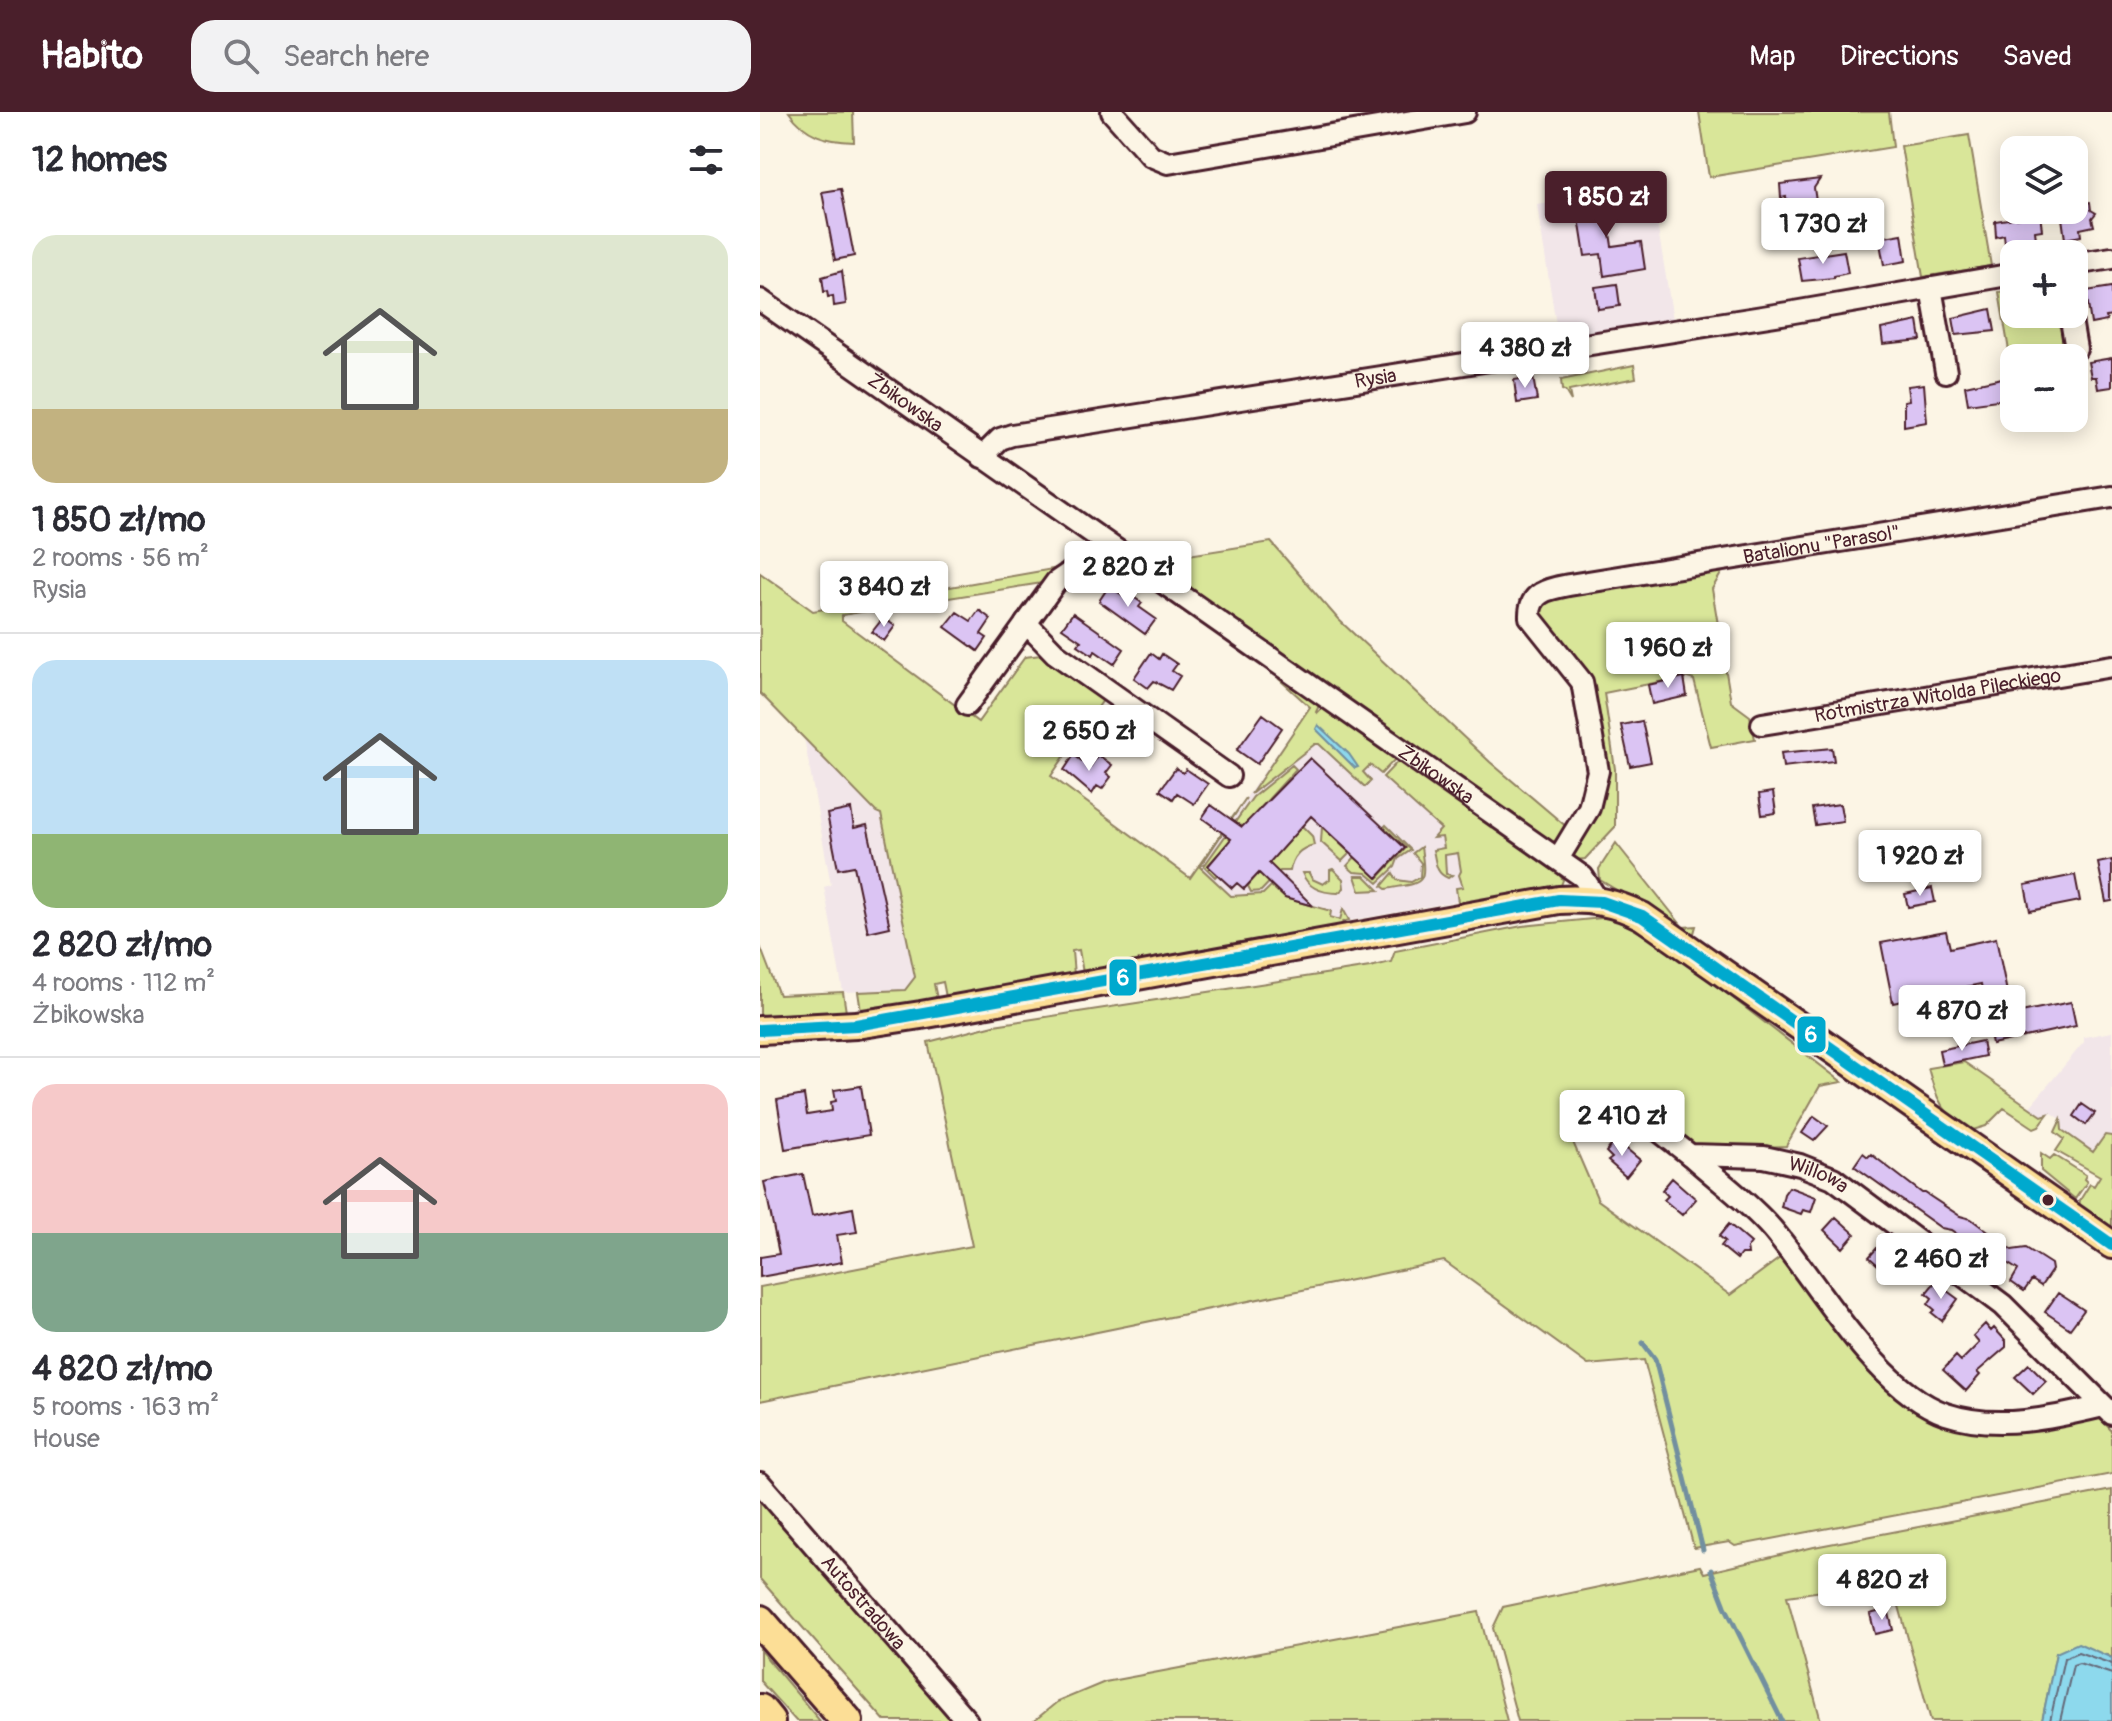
<!DOCTYPE html>
<meta charset="utf-8">
<style>
:root{--surface:#fff;--page:#f2f2f3;--text:#2b2b33;--muted:#7c7c81;--line:#e1e1e2;--accent:#4a1f2b}
body{margin:0;font-family:Pangolin,sans-serif;background:var(--page);color:var(--text);height:100vh;display:flex;flex-direction:column;font-size:30px;white-space:nowrap}
*{box-sizing:border-box;margin:0}
p{font-size:26px;color:var(--muted)}
.icon{flex:none;width:44px;height:44px;fill:none;stroke:currentColor;stroke-width:2;stroke-linecap:round;stroke-linejoin:round}
.map{position:relative;flex:1;overflow:hidden}
.side{display:flex;flex-direction:column;background:var(--surface);width:760px}
.side>*{flex:none}
.controls{position:absolute;left:1240px;top:24px;display:grid;gap:16px}
.controls a{display:grid;place-items:center;width:88px;height:88px;border-radius:16px;background:var(--surface);box-shadow:0 4px 20px #0003;font-size:40px}
.price{position:absolute;translate:-50% -68px;padding:0 18px;border-radius:8px;background:#fff;color:#222;font-size:26px;line-height:52px;filter:drop-shadow(0 2px 4px #0008)}
.price::after{content:'';position:absolute;left:50%;top:48px;width:24px;height:18px;margin-left:-12px;background:inherit;clip-path:polygon(0 0,100% 0,50% 100%)}
.price.selected{background:var(--accent);color:#fff}
ul{padding:0;list-style:none}
li{display:grid;align-content:center;gap:16px;height:424px;padding:0 32px}
li+li{border-top:2px solid var(--line)}
li span{display:grid;place-items:center;height:248px;border-radius:24px;color:#555}
li>.icon{margin-inline-start:auto}
span .icon{width:144px;height:144px;fill:#fffc;stroke-width:1}
li b{font-size:34px}
h2{display:flex;justify-content:space-between;align-items:center;height:96px;padding:0 32px;font-size:34px}
header{display:flex;align-items:center;gap:48px;box-sizing:border-box;height:112px;padding:0 40px;background:var(--accent);color:#fff}
header strong{font-size:38px}
nav{display:flex;gap:44px;margin-inline-start:auto;font-size:28px}
.search{width:560px;height:72px;background:var(--page);display:flex;align-items:center;gap:20px;box-sizing:border-box;padding:0 28px;border-radius:24px;color:var(--muted);font-size:30px}
main{display:flex;flex:1;min-height:0}
.map>svg:first-child{display:block}
.built{fill:#f2e6e9}
.green{fill:#d9e699;stroke:#928262;stroke-width:2}
.water{fill:#8dd9ed;stroke:#728f9f;stroke-width:2}
.lines{fill:none;stroke-linecap:round;stroke-linejoin:round}
.shore{stroke:#656979;stroke-width:2}
.stream{stroke:#728f9f;stroke-width:5}
.building{fill:#dbc4f3;stroke:#4a1f2b;stroke-width:2}
.minor-casing{stroke:#4a1f2b;stroke-width:26}
.major-casing{stroke:#4a1f2b;stroke-width:32}
.highway-casing{stroke:#4a1f2b;stroke-width:36}
.minor{stroke:#fcf5e5;stroke-width:20}
.major{stroke:#fcde96;stroke-width:26}
.highway{stroke:#fcde96;stroke-width:30}
.bus-1-casing{stroke:#fcf5e5;stroke-width:18}
.bus-1{stroke:#00a9ce;stroke-width:12}
.bus-dot{fill:#4a1f2b;stroke:#fcf5e5;stroke-width:3}
.labels{text-anchor:middle;dominant-baseline:central;stroke-width:8;stroke-linejoin:round;paint-order:stroke}
.street-label{font-size:20px;fill:#4a1f2b;stroke:#fcf5e5}
.line-badge{stroke:#fcf5e5;stroke-width:3}
.badge-label{font-size:22px;text-anchor:middle;font-weight:bold;fill:#fff}
</style>
<header>
<strong>Habito</strong>
<div class="search"><svg class="icon" aria-label="search" viewBox="0 0 24 24"><circle cx="10" cy="10" r="6"/><path d="M15 15l6 6"/></svg>Search here</div>
<nav><a>Map</a><a>Directions</a><a>Saved</a></nav>
</header>
<main>
<section class="side">
<h2>12 homes<svg class="icon" aria-label="filters" viewBox="0 0 24 24"><path d="M4 7h16M4 17h16"/><circle cx="9" cy="7" r="2"/><circle cx="15" cy="17" r="2"/></svg></h2>
<ul>
<li><span style="background:linear-gradient(#dfe7d0 70%,#c2b280 0)"><svg class="icon" aria-label="home" viewBox="0 0 24 24"><path d="M3 11l9-7 9 7M6 9v11h12V9"/></svg></span><div><b>1 850 zł/mo</b><p>2 rooms · 56 m²</p><p>Rysia</p></div></li>
<li><span style="background:linear-gradient(#bfe0f5 70%,#8fb573 0)"><svg class="icon" aria-label="home" viewBox="0 0 24 24"><path d="M3 11l9-7 9 7M6 9v11h12V9"/></svg></span><div><b>2 820 zł/mo</b><p>4 rooms · 112 m²</p><p>Żbikowska</p></div></li>
<li><span style="background:linear-gradient(#f6c9c9 60%,#7fa58c 0)"><svg class="icon" aria-label="home" viewBox="0 0 24 24"><path d="M3 11l9-7 9 7M6 9v11h12V9"/></svg></span><div><b>4 820 zł/mo</b><p>5 rooms · 163 m²</p><p>House</p></div></li>
</ul>
</section>
<div class="map">
<svg width="1352" height="1609" viewBox="0 0 1352 1609">
<rect width="100%" height="100%" fill="#fcf5e5"/>
<filter id="ink" filterUnits="userSpaceOnUse"><feTurbulence type="fractalNoise" baseFrequency=".0125" numOctaves="2"/><feDisplacementMap in="SourceGraphic" scale="16" xChannelSelector="R" yChannelSelector="G"/><feConvolveMatrix kernelMatrix="1 2 1 2 8 2 1 2 1" color-interpolation-filters="sRGB"/></filter>
<g filter="url(#ink)">
<!-- built -->
<path class="built" d="M891,75L913,207L798,225L777,93Z
M550,594L623,665L697,730L712,764L698,789L583,810L457,786L430,766Z
M44,626L116,700L121,701L155,865L146,878L83,880L64,775L71,773Z
M1352,920V1053L1302,1018L1301,1007L1292,1001L1282,1005L1269,996L1324,930V925Z"/>
<!-- green -->
<path class="green" d="M29,0H93L94,30C66,29 46,24 29,0Z
M939,0H1129L1133,35L949,65Z
M1209,23L1231,154L1163,165L1141,34Z
M1254,178V202H1303L1309,238L1318,249L1326,298L1314,300V246H1254V268L1239,180Z
M874,253L876,266L809,279L811,289L805,279L802,278L801,268Z
M511,430L578,507L730,650L808,716L803,725L793,730L390,449Z
M961,452L962,460L952,477L971,590L990,604L995,627L951,635L934,568L924,565L844,581L855,657V715L825,747L814,748L810,744L836,692L829,572L781,511L779,493L785,487Z
M298,456L282,471L82,503V509L218,610L265,545L281,543L343,588L291,664L430,766L486,686L440,755L471,784L503,782L511,774L525,786L571,799L570,805L580,808L583,797L589,808L583,810L578,816L323,861L319,838L312,839L314,863L186,885L183,870L174,872L177,887L101,899L98,880L145,878L155,865L121,702L116,700L0,581V461L53,499Z
M520,568H528L561,589L556,600L557,601L565,593L638,644L621,662L610,653L603,660L611,669L605,675L559,632H555L491,682L550,595Z
M641,646L794,755L803,768L800,776L699,798L696,776L703,775L699,763L701,759L698,741L685,743L686,762L692,763L688,766C675,761 676,750 673,738L684,736L682,725L673,726L681,717L623,665Z
M532,653L536,657L448,753L457,763L455,765L444,754L493,685Z
M626,713L651,738L638,747L635,755L618,771L606,761L594,760L587,754L595,745L618,766L646,736L624,715Z
M542,714L552,724L554,733C540,736 532,744 530,759H520L501,779L491,780L488,774L495,765Z
M562,715L590,741L582,749L561,730Z
M856,731L923,815L936,814L932,828L888,797L840,768L839,757Z
M661,735C667,775 663,770 626,777L622,774L633,761L637,768L651,770L660,765L661,751L653,741Z
M573,757L583,767L584,776L578,781C563,781 548,776 542,761H549L552,767L563,772L570,767V758Z
M595,764H605L619,778L600,779Z
M852,805L909,837L1082,970L1060,974L1026,1034L936,1038L875,1008L809,1021L838,1088L970,1183L1024,1143L1068,1211L1125,1272L1208,1312L1334,1300L1352,1319V1362L975,1434L969,1430L934,1436L884,1248L828,1253L684,1149L0,1289V1175L212,1134L168,930L234,913L610,855L631,850L635,839L762,814Z
M0,834L19,883L83,880L86,900L3,904L0,901Z
M1204,950L1282,1004L1288,1002L1279,1014L1274,1016L1244,996L1226,1014L1213,1018C1181,1002 1177,988 1168,956Z
M1301,1007L1302,1018L1333,1040L1345,1023L1352,1024V1118L1319,1095L1320,1088L1330,1072L1334,1074L1340,1064L1296,1039L1304,1027L1295,1020Z
M1281,1041L1290,1047L1294,1043L1326,1063L1324,1067L1327,1070L1315,1087L1281,1059Z
M1352,1378V1546L1347,1543L1296,1541L1282,1609H1171L1132,1469L1027,1484L1061,1609H758L733,1516L743,1495L940,1454L944,1461L1054,1435Z
M0,1385L195,1609H125L0,1467Z
M719,1500L747,1609H274L297,1590L345,1570Z
M0,1538L60,1609H36L0,1569Z"/>
<!-- water -->
<path class="water" d="M558,613L589,642L598,655L595,656L556,617Z
M1318,1531L1352,1546V1609H1282L1296,1541Z"/>
<g class="lines">
<!-- shore -->
<path class="shore" d="M1290,1609L1304,1546L1318,1540L1352,1552
M1300,1609L1313,1553L1319,1551L1352,1562"/>
<!-- stream -->
<path class="stream" d="M883,1231L895,1247L943,1438
M951,1458L965,1494L1022,1609"/>
</g>
<!-- building -->
<path class="building" d="M1060,67L1054,76L1057,96L1028,100L1026,85L1021,86L1020,72Z
M81,77L94,144L75,148L62,80Z
M844,82L852,134L881,130L885,157L844,164L841,142L825,144L816,87Z
M1330,90L1331,98L1336,101L1332,106L1334,114L1320,117L1321,124L1305,127L1302,106L1310,104L1309,98H1314V92Z
M1280,102L1282,118L1275,119L1276,127L1245,132L1244,123L1236,125L1235,109Z
M1142,122L1146,149L1124,153L1119,126Z
M1084,139L1088,161L1074,164V166L1042,169L1038,146Z
M82,159L86,192L74,194L73,184L68,185L67,179L64,180L62,165Z
M857,172L860,194L838,197L835,175Z
M1352,175V204L1346,205L1347,209L1331,212L1326,179Z
M1231,197L1235,219L1196,223L1193,206Z
M1158,209L1161,228L1123,232L1121,217Z
M1352,246V275L1338,277L1336,265H1331L1328,250Z
M1251,264L1243,275L1245,287L1208,292L1205,274Z
M773,265L777,288L757,291L754,268Z
M1164,272L1167,310L1144,314V289L1149,288L1147,274Z
M349,474L367,486L369,482L382,491L379,495L396,507L385,522L339,489Z
M219,498L231,507L221,522L227,526L218,539L185,515L197,500L211,509Z
M313,501L364,537L354,552L335,539L333,543L318,533L321,529L302,516Z
M123,506L135,514L124,529L112,520Z
M391,541L399,547L402,542L417,552L412,559L420,564L411,578L394,569L388,576L374,566Z
M924,565L927,584L892,592L888,573Z
M503,602L522,616L497,652L477,638Z
M882,609L891,650L870,654L861,613Z
M1072,636L1074,649L1023,655L1021,641Z
M314,643L330,655L338,643L352,653L346,661L351,665L342,677L337,674L332,682L304,658Z
M550,646L645,736L617,766L551,704L509,751L553,794L525,786L499,761L484,777L477,771L472,776L448,754L471,727L442,706L451,693L482,715Z
M416,656L423,661L426,657L448,672L434,692L417,681L413,687L400,678Z
M1013,680L1016,701L1002,703L999,682Z
M1080,692L1083,709L1055,713L1052,696Z
M91,697L94,716L107,713L130,815L108,820L94,754L78,757L67,702Z
M1352,748V789L1346,790L1338,751Z
M1315,763L1320,789L1270,799L1265,773Z
M1172,776L1175,790L1148,795L1145,782Z
M1186,819L1190,836L1236,826L1249,890L1254,889L1256,901L1311,890L1316,914L1232,932L1221,872L1186,879L1188,888L1166,893L1164,884L1133,891L1121,831Z
M1222,929L1225,944L1182,953L1179,938Z
M101,974L109,1023L25,1037L17,988L44,983L47,1003L72,999L71,990L76,989L74,978Z
M1322,992L1335,1001L1326,1013L1314,1004Z
M1054,1004L1068,1014L1054,1029L1042,1021Z
M856,1028L880,1048L866,1065L848,1049L852,1046L846,1040Z
M1103,1041L1108,1045L1111,1042L1162,1081H1165L1200,1104L1211,1107L1252,1138L1266,1136L1291,1152L1292,1158L1281,1174L1272,1168L1264,1179L1251,1170L1258,1158L1236,1144L1225,1142L1191,1118L1181,1116L1094,1054Z
M43,1062L52,1104L93,1096L97,1120L77,1123L82,1150L0,1165V1145L19,1142L4,1070Z
M912,1066L936,1087L922,1103L904,1088L908,1084L902,1078Z
M1029,1075L1056,1085L1051,1100L1043,1098L1041,1102L1021,1095L1024,1082Z
M1076,1105L1095,1122L1083,1136L1064,1118Z
M969,1112L991,1131L987,1136L988,1142H981L977,1147L961,1134L965,1129L959,1124Z
M1124,1128L1145,1148L1141,1152L1144,1162L1134,1160L1130,1164L1109,1145Z
M1175,1170L1198,1187L1182,1209L1172,1201L1175,1198L1168,1192L1172,1186L1166,1181Z
M1298,1181L1324,1198L1310,1217L1285,1200Z
M1225,1212L1231,1219L1234,1216L1246,1229V1235L1217,1260L1220,1263L1206,1279L1183,1258L1196,1244L1201,1249L1219,1231L1213,1224Z
M1269,1252L1286,1269L1273,1282L1255,1265Z
M1128,1497L1133,1518L1115,1522L1110,1502Z"/>
<g class="lines">
<!-- minor casing -->
<g class="minor-casing">
<g id="minor">
<path d="M352,0L391,44L408,51L705,0"/>
<path d="M1314,152L1352,146"/>
<path d="M1171,176L1186,260"/>
<path id="s1" d="M0,188L823,765L837,787"/>
<path d="M1310,202L1316,237"/>
<path id="s2" d="M222,345L240,327L252,323L1028,201L1254,162"/>
<path d="M266,511L295,541L469,664"/>
<path d="M207,593L296,470L312,459L367,445"/>
<path id="s3" d="M1002,612L1352,554"/>
<path id="s4" d="M798,747L829,696L838,659L822,570L770,505C769,480 788,477 809,473L1352,385"/>
<path id="s5" d="M884,1007L930,1043L1004,1045L1040,1053L1073,1066L1243,1193L1352,1302"/>
<path d="M930,1043C956,1067 988,1089 1012,1117C1058,1171 1117,1279 1186,1302C1237,1319 1293,1306 1343,1294"/>
<path id="s6" d="M0,1371L207,1609"/>
</g>
</g>
<!-- major casing -->
<g class="major-casing">
<path id="major" d="M0,918L96,913L161,903L799,788C830,786 854,790 882,804L1352,1133"/>
</g>
<!-- highway casing -->
<g class="highway-casing">
<path id="highway" d="M0,1509L87,1609
M0,1598L9,1609"/>
</g>
<!-- minor -->
<use href="#minor" class="minor"/>
<!-- major -->
<use href="#major" class="major"/>
<!-- highway -->
<use href="#highway" class="highway"/>
<!-- bus-1 casing -->
<g class="bus-1-casing">
<path id="bus-1" d="M0,918L96,913L799,788L842,790L882,804L1352,1133"/>
</g>
<!-- bus-1 -->
<use href="#bus-1" class="bus-1"/>
</g>
</g>
<!-- markers -->
<circle class="bus-dot" cx="1288" cy="1088" r="7"/>
<g class="labels">
<!-- street labels -->
<g class="street-label">
<text stroke="none"><textPath href="#s2" startOffset="406">Rysia</textPath></text>
<text stroke="none"><textPath href="#s1" startOffset="178">Żbikowska</textPath></text>
<text stroke="none"><textPath href="#s4" startOffset="584">Batalionu "Parasol"</textPath></text>
<text stroke="none"><textPath href="#s3" startOffset="178">Rotmistrza Witolda Pileckiego</textPath></text>
<text stroke="none"><textPath href="#s1" startOffset="826">Żbikowska</textPath></text>
<text stroke="none"><textPath href="#s5" startOffset="190">Willowa</textPath></text>
<text stroke="none"><textPath href="#s6" startOffset="158">Autostradowa</textPath></text>
</g>
</g>
<g class="line-badge">
<rect x="348" y="846" width="30" height="39" rx="8" fill="#00a9ce"/>
<rect x="1036" y="903" width="31" height="39" rx="8" fill="#00a9ce"/>
</g>
<g class="badge-label">
<text x="363" y="873">6</text>
<text x="1051" y="930">6</text>
</g>
</svg>
<div class="controls">
<a><svg class="icon" aria-label="layers" viewBox="0 0 24 24"><path d="M12 4l9 5-9 5-9-5zM3 14l9 5 9-5"/></svg></a>
<a>+</a>
<a>−</a>
</div>
<b class="price selected" style="left:846px;top:127px">1 850 zł</b>
<b class="price" style="left:1063px;top:154px">1 730 zł</b>
<b class="price" style="left:765px;top:278px">4 380 zł</b>
<b class="price" style="left:368px;top:497px">2 820 zł</b>
<b class="price" style="left:124px;top:517px">3 840 zł</b>
<b class="price" style="left:908px;top:578px">1 960 zł</b>
<b class="price" style="left:329px;top:661px">2 650 zł</b>
<b class="price" style="left:1160px;top:786px">1 920 zł</b>
<b class="price" style="left:1202px;top:941px">4 870 zł</b>
<b class="price" style="left:862px;top:1046px">2 410 zł</b>
<b class="price" style="left:1181px;top:1189px">2 460 zł</b>
<b class="price" style="left:1122px;top:1510px">4 820 zł</b>
</div>
</main>
